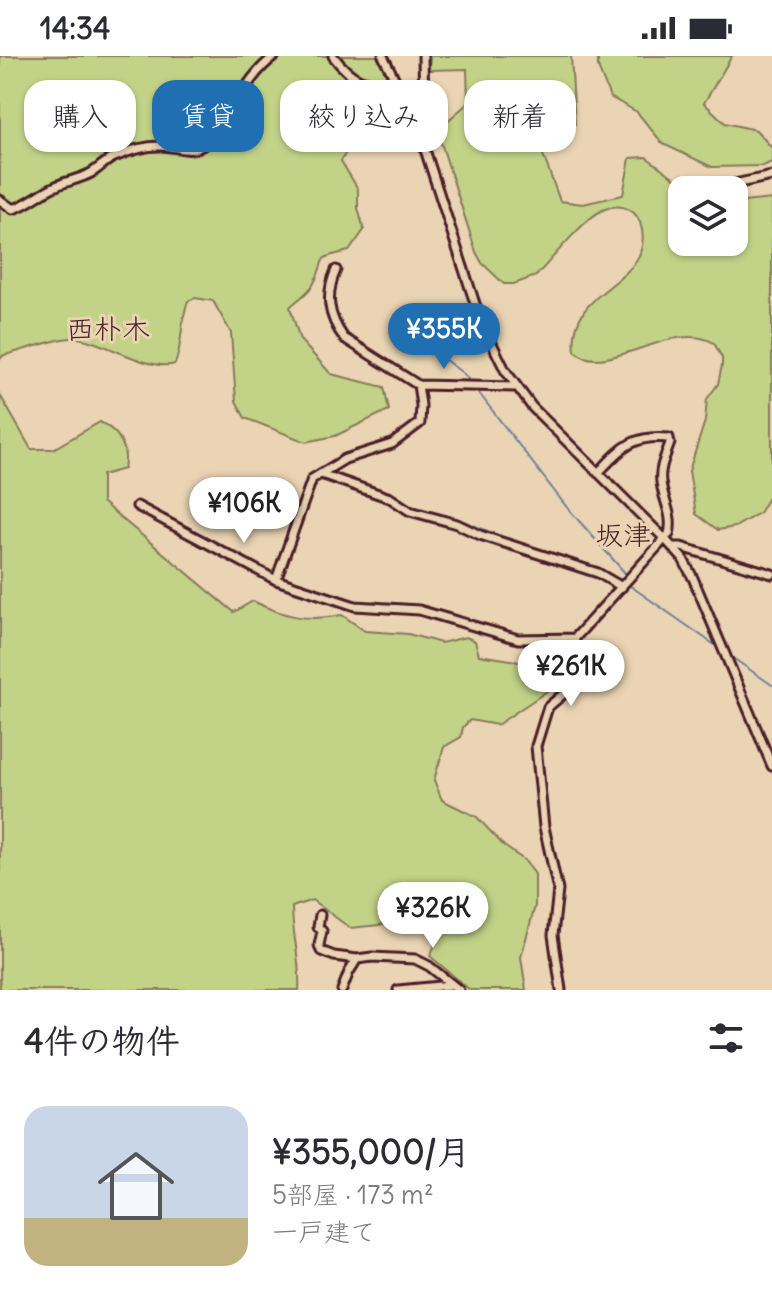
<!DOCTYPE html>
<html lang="ja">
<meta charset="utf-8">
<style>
:root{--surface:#fff;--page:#f7f7f7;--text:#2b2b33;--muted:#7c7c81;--line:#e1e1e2;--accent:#1f6fb2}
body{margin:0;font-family:Delius,"Klee One",sans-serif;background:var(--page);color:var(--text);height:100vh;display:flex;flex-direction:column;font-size:30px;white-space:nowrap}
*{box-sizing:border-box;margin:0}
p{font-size:26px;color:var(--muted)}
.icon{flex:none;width:44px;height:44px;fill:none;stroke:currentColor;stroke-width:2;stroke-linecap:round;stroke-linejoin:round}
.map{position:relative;height:934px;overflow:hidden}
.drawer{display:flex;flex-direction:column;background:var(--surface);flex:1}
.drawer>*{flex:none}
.banner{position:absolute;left:24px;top:24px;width:724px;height:72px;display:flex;gap:16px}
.buttons{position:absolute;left:668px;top:120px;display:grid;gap:16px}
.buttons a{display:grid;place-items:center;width:80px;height:80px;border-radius:16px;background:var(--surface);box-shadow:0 2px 6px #0004;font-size:40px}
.price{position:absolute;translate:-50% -68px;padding:0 18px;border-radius:28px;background:#fff;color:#222;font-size:26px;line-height:52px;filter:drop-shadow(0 2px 4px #0008)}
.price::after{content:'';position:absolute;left:50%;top:48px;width:24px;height:18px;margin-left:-12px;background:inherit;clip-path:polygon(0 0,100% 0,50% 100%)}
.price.selected{background:var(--accent);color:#fff}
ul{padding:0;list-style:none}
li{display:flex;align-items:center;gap:24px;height:200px;padding:0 24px}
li+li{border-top:2px solid var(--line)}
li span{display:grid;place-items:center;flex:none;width:224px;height:160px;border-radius:24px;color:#555}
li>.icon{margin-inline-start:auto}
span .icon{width:96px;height:96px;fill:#fffc;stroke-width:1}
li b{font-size:34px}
h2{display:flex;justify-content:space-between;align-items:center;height:96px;padding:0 24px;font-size:34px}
.chip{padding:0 28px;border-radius:24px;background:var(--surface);box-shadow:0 2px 6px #0004;font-size:28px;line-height:72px}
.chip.selected{background:var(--accent);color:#fff}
.status{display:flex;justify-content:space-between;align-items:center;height:56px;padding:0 40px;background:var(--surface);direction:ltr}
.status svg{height:22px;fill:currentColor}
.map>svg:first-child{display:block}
.green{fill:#c2d388;stroke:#86795a;stroke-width:2}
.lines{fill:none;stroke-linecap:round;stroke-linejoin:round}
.stream{stroke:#6f809b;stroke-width:2}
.minor-casing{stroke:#4a1f2b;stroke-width:13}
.minor{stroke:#ead4b3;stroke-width:7}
.labels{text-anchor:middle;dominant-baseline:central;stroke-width:6;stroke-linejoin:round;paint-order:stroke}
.neighbourhood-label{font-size:28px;fill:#4a1f2b;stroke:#ead4b3}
</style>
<div class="status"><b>14:34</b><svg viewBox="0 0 49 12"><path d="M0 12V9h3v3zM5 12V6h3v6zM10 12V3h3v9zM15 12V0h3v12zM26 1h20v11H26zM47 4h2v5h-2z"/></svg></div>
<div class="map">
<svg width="772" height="934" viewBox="0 0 772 934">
<rect width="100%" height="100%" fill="#ead4b3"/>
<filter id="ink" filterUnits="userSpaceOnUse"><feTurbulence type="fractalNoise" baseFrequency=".0125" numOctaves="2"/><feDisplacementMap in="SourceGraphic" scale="16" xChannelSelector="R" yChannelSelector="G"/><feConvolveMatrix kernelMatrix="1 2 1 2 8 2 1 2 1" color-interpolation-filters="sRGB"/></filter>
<g filter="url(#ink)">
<!-- green -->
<path class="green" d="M0,0H378L399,43L363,67L341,105L358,133V152L364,174L349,195C312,204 329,198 314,227C310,236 297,244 290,251L300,284L331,318L384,331L389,354L335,380L306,386L245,362L236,345L231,277L213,245L195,242L188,245C180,265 183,288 175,308C149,316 106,286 78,282C61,280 23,295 4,299L0,303Z
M430,0H571L575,68L541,93L560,145L583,148L623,139L630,102L646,101L691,134H682V186H734V147L772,143V435L759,457L735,471L718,474L696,458L689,415L705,365L707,343L718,328L722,309V302L714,287C674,262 603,324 575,295C567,229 651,231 642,174C639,153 620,145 601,155C582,165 552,203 536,220L514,228H504L482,207L476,196L437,74L468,47L467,13L429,14Z
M598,0H732L704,47L725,67L756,74L772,92V106L763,110L712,111L663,88L637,56L610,41L598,11Z
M0,339L31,393H53L100,366C120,376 128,392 124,413L102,419V446L234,556L253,545C284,561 309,566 342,559L365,575L408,578L441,587L466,581L475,585L479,599L511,604L554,616L556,629L497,669L470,664L463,671L461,681L444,691L434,724L442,744L477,761L504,790L524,804L535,818V850L521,901L526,934H470L430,900L442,873L427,839L399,841L400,863L379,869L350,872L312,844L292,851C292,879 301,906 299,934H0Z"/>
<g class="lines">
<!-- stream -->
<path class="stream" d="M391,269L399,277L408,282L421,277L426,279L433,295L464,318L471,327
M475,332L565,449L625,517L623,524
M337,419L389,437L413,451L456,462L522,489
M551,498L594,512
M604,517L623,526
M629,529L719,592
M730,600L772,629"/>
<!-- minor casing -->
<g class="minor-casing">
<path id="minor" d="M333,0C353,26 365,29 398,27
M383,0L415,63L480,263L505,314L532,351L665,483L683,503L693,522L772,710
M415,63L424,52L423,0
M719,134L720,131L772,120
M0,144L13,153C28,149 41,136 56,130C67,125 80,123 91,117C100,112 107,103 117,100C129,95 146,90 159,90C176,89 191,100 206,87C235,64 240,25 275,0
M336,214C325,239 328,260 344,282L418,329L517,331
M321,418L390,442L410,455L457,468L480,479L598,517L622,531
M137,450L276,524L355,550L419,554L518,583L575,582
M673,491H681L772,518
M276,524L312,423L345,403L392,388L420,367L421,349L418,329
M320,859L318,871L322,875L319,889L321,895L334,900L357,903
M342,934L349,916L357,903L372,901L415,903L429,910L459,934
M398,934L451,929
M561,934L553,879L558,834L544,771L536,690L548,651L574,629L575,582L669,478C674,459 663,445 661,426C659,412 666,399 670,387L669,382C632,378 621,393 598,417"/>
</g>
<!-- minor -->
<use href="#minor" class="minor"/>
</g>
</g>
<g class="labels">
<!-- neighbourhood labels -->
<g class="neighbourhood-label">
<text x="108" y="273">西朴木</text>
<text x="623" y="479">坂津</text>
</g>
</g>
</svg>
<div class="buttons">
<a><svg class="icon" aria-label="layers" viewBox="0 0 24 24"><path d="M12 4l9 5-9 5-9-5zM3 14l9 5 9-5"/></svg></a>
</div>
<b class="price selected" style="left:444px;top:315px">¥355K</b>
<b class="price" style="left:244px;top:489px">¥106K</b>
<b class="price" style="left:571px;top:652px">¥261K</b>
<b class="price" style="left:433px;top:894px">¥326K</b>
<div class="banner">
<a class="chip">購入</a>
<a class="chip selected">賃貸</a>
<a class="chip">絞り込み</a>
<a class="chip">新着</a>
</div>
</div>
<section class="drawer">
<h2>4件の物件<svg class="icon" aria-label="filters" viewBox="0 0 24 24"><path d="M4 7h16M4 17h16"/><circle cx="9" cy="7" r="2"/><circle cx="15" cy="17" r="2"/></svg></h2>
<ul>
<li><span style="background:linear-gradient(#c9d6e8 70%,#c2b280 0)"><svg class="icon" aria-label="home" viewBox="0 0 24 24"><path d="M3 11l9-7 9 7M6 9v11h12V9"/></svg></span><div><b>¥355,000/月</b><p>5部屋 · 173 m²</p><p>一戸建て</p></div></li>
</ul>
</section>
